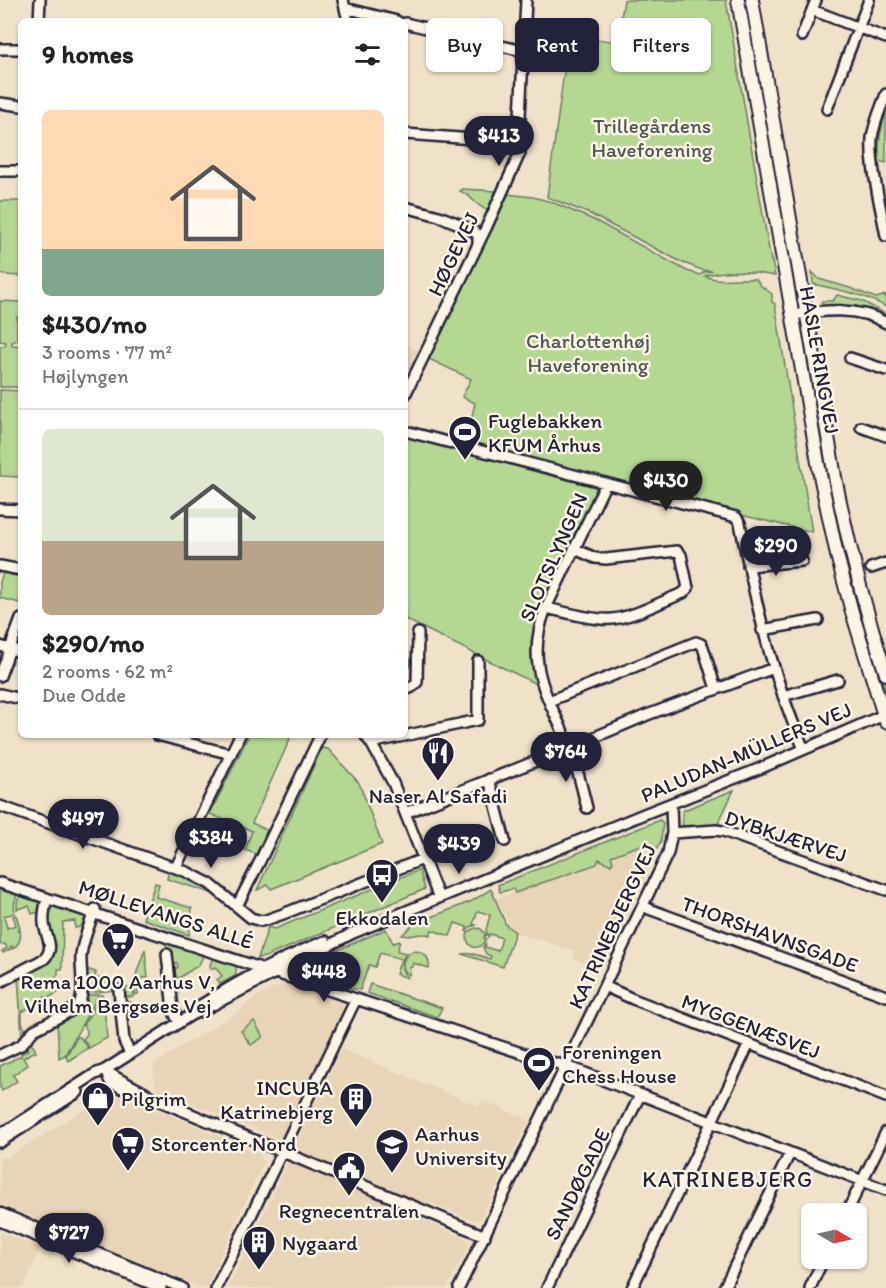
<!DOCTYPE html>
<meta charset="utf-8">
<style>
:root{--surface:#fff;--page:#f6f6f6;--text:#222;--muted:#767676;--line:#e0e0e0;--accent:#22223b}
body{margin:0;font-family:Itim,sans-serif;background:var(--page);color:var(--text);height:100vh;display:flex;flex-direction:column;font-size:22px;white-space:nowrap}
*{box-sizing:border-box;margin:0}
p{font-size:20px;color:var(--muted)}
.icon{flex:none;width:33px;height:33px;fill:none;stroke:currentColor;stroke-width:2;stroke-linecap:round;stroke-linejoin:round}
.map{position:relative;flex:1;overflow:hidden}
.side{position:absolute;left:18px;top:18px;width:390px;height:720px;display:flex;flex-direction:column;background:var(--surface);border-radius:9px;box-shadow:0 2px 4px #0004}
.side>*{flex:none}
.guide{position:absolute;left:426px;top:18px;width:369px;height:54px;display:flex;gap:12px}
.needle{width:39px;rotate:99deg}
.buttons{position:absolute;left:801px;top:1203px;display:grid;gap:12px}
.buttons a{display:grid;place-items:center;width:66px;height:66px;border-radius:9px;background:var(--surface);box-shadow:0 2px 4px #0004;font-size:30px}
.price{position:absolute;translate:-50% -51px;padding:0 14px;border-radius:21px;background:var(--accent);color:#fff;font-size:20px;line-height:39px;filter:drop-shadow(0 2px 3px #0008)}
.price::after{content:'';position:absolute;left:50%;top:36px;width:18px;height:14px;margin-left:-9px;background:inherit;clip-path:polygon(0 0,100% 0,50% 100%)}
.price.on{background:#222;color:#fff}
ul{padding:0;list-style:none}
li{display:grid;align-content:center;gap:12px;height:318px;padding:0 24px}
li+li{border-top:2px solid var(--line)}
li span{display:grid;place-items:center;height:186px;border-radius:9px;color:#555}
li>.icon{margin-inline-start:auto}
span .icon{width:108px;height:108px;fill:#fffc;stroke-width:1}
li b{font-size:26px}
h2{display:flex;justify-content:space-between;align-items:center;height:72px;padding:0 24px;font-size:26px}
.chip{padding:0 21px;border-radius:9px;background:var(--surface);box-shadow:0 2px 4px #0004;font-size:21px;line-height:54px}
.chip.on{background:var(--accent);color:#fff}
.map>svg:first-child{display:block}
.built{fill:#e8d4b6}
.green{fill:#b4d792;stroke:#6b7c66;stroke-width:1.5}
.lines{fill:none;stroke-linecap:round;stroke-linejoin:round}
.minor-casing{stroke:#22223b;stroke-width:14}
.major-casing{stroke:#22223b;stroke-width:16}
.minor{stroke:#fcf5e5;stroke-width:9}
.major{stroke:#fcf5e5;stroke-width:12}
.labels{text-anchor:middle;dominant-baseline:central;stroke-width:5;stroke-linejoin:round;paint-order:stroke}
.park-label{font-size:21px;fill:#4e5855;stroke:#fcf5e5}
.street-label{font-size:21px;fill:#22223b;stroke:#fcf5e5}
.poi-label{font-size:21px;fill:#22223b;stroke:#fcf5e5;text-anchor:start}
.neighbourhood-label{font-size:22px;letter-spacing:1.5px;fill:#22223b;stroke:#fcf5e5}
</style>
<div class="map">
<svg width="886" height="1288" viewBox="0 0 886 1288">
<rect width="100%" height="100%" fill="#f0e2c9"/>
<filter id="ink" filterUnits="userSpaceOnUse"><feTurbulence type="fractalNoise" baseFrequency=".0167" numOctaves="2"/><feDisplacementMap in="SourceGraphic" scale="12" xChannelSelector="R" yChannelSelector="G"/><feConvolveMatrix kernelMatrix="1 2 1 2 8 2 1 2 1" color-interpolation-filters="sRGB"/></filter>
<g filter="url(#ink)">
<!-- built -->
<path class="built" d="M405,344L419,351L405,379Z
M658,837L661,841L659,848L600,971L573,958L575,951L515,932L509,925L497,899Z
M287,982L340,999L344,1010L282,1137L278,1139L156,1089L153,1064L237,1013L254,998L284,983Z
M342,1049L478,1106L481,1100L529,1120L481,1218L475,1221L431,1203L424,1221L467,1239L469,1244L447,1288H228L297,1143L306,1122Z
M116,1092L259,1153L264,1161L207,1285L201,1288L0,1204V1156L5,1158L8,1157L101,1099Z
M0,1232L40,1248L23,1288H0Z"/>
<!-- green -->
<path class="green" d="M624,0H726L771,261H772L775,276C752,272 727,268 705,276C720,283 740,277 756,279L760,285L772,294V302L775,304L812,532L745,516L466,442L475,403L462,397L471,379L429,359L507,194L533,197L552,202L596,221L687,271L700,275L704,272L712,271L702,270L681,262L590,214L547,197L569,35L617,42Z
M742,0H748L798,298L787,243L779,213Z
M886,113V163L879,161C878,143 880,129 886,113Z
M462,189L496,191L487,210C474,205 473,196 460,191Z
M0,201H21V276L4,275L0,273Z
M812,272L819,279L850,288L876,298L886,295V307C863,294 839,290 813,284Z
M837,295L862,301L886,314V319L858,309L820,306L822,301H833Z
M0,301L21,302V317H17V340L12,342V345L21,346V387H0V346H5L6,342L0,341Z
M804,322L872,643L886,685V692L853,601L825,478L799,323Z
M0,390L21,391V477L0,476Z
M405,436L596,486L598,491L539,611C531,638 529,658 538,685L405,619Z
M3,573L21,577L20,603L0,598V582Z
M249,735H285L290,739L252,823L267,830L256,854L245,850L252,831L210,814Z
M322,748L328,749L359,783L382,844L271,889L268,885L257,890Z
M734,790L717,826L683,829L682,812L684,810Z
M645,819V821L495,881L496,879Z
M660,820L663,823L661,841L656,850L648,847L646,843L611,856L613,862L611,865L599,859L597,864L548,881H547L515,893L513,889L500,892L498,885Z
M169,870C182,874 205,882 211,893L167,879Z
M419,870L425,889L265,957L258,958L268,927L275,929Z
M155,883L159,884L156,897L192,908L189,935L143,919Z
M0,889L17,894L14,905L15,913L4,916L7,928L16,925L13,916L16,915L20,928L17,929L18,931L20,930C22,938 19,944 13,949L12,946L10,947L11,949L3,953L2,951L7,948L5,944L1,945L0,943Z
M491,889L506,925L515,932L503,967L462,954C472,952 481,956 490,959L491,956L486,954L483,947L486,943L485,947L498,951L502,938L490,934L488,937L486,930L490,915L478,911L473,924L476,925L470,927L466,932L467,927L455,923L450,936L432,930L430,935C419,931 414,938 402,935L414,924L472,901Z
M20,895L41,902L39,912L32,914L29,906L17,909V903Z
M49,905L86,917L81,927L75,928V921L63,922L62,969H58V975L56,976V984H59L58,993L47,998L44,997L39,999L38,1002L22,1012V1022L26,1032L22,1038L18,976L21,977C29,973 40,969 47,963C60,951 52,944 49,929C47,921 48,913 49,905Z
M475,928L481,929L486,935L484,936V939H486C479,954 463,947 468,932Z
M386,929L393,943L400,941L397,951L406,953C400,962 400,970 408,978L396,974L401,959L380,953L375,967L369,965L360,990L348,988L312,975L311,967H309L310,962Z
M166,942L204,954L199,965L177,979L179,984L175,987L174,986L172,970L178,967L177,963L171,961L169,950H166Z
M145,949L148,978H141V985L137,986L138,994L135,995V992H133V997H125V1002H131V1003L123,1002L122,986L131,989Z
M413,951C424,951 430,957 429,968L413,963L412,967L409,968L410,972L409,975C399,968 402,956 413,951Z
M213,957L234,963L236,965V974L235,976L220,984L217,980L222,976L215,967L211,969L210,965Z
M85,969L96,972L95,977L116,984L115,990L86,993Z
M370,984L442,1008L437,1017L367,993Z
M99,994L65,1055L59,1058L57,1022L62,1019L63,1021L82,1011L88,999L86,996Z
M101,995H103L107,1038L89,1048L83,1039L87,1034V1030L83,1026Z
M254,1021L263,1037L251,1045L241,1031Z
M77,1037H80L88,1048L68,1061L66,1056Z
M29,1042L34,1047L36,1052L31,1053L23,1058L28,1065L13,1075L17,1081L2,1091L0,1087V1066L21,1056V1054L29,1049L26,1044Z"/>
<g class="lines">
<!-- minor casing -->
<g class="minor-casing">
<path id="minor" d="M343,0L348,21
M345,8L397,21
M812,10L886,38
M39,21L40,0
M405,23L523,51
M802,36L816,0
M0,49H21
M886,94C881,108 874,123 872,138C870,166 881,208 886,236
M0,103L21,106
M827,109L869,0
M405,134L514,142L518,140L519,136L526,0
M0,171H21
M405,207L439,216L459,224L475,232L478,236V243
M793,315C823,310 858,306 886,323
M850,358L886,370
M405,395L487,226L520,153
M861,427L886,436
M405,431L736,517L740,523C755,600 772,677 804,749
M0,509L21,510
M0,566L21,570
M748,566L802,561
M871,568L886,563
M546,608C565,612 594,621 612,619C634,617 663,601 683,593L688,588L681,555L677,551L606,559L595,558L575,549
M762,630L818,620
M0,646L21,652
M0,676L21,619
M405,690L412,687L417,682L418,633
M0,694L21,699
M783,696L838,680
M549,701L696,642L701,644L703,647L716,689
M157,735L231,754
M365,735L371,743L393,783L439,898
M371,743L478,720V661
M489,779L505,841
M0,806L187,872L210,884L251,918L261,921L266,920L283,914L423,859
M587,808C583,792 579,775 574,759C554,702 521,672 546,608L606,483
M405,813L569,748L647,715L774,668
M672,833L716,830L723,831L886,890
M176,867L240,735
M0,883L543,1060L567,1066L886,1190
M643,905L649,909L886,996
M237,906L260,861L320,736
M167,954L173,1010L179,1023
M0,982L44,959C56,948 45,936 44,923C43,914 45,906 47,898
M604,986L633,999L886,1097
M119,990L124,1041L130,1054
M201,1005C240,980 282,958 325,941
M0,1055L21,1045L34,1030L78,1007C86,992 80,972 81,955C83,939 90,924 95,909
M105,1070C121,1082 139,1088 155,1099L485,1236
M106,1072L110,1082L130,1092
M0,1133L11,1128L95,1074L105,1070L191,1015L209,1007L353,933L644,814L761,768L886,714
M0,1142L78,1092
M0,1213L182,1288
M846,1214L886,1132
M0,1221L161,1288
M216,1288L356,999
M459,1288L668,853L672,833L671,804
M547,1288L640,1095
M632,1288L749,1044
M724,1288L790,1153
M810,1288L824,1258"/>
</g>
<!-- major casing -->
<g class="major-casing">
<path id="major" d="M738,0L821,480L837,555L852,612L886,722
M752,0L835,477C848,544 865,609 886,674"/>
</g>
<!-- minor -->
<use href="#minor" class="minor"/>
<!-- major -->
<use href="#major" class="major"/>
</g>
</g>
<!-- icons -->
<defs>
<g id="stadium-pin" transform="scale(1.725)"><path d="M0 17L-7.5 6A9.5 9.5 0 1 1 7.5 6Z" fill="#22223b" stroke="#fcf5e5"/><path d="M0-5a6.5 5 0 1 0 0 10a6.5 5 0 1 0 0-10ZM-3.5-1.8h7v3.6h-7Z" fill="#fff"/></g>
<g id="restaurant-pin" transform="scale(1.725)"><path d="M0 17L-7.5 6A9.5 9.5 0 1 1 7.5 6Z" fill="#22223b" stroke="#fcf5e5"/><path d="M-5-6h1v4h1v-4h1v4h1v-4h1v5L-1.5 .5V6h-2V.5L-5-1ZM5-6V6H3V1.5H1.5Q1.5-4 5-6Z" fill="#fff"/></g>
<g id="bus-pin" transform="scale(1.725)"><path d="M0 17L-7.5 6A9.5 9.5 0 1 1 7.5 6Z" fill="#22223b" stroke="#fcf5e5"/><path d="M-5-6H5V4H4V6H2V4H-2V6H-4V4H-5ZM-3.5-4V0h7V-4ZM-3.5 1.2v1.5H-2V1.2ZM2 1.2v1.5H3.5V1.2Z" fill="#fff"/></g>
<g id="supermarket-pin" transform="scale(1.725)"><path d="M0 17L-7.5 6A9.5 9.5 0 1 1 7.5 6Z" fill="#22223b" stroke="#fcf5e5"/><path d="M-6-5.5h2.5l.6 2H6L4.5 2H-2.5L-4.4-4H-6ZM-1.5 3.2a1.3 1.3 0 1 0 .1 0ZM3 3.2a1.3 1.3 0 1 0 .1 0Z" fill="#fff"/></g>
<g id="shop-pin" transform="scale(1.725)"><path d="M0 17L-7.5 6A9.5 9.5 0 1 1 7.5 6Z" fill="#22223b" stroke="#fcf5e5"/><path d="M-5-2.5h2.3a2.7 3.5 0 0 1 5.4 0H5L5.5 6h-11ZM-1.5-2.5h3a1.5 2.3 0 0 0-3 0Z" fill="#fff"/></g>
<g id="building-pin" transform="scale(1.725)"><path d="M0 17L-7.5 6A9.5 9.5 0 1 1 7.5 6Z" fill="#22223b" stroke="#fcf5e5"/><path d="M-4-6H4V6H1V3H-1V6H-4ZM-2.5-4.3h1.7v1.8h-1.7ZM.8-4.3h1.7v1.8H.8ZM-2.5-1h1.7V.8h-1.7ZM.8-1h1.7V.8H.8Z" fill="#fff"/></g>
<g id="university-pin" transform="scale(1.725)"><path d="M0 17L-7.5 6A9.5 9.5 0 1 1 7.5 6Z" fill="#22223b" stroke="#fcf5e5"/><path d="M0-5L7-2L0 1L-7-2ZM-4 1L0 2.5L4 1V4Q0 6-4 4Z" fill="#fff"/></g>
<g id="civic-pin" transform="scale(1.725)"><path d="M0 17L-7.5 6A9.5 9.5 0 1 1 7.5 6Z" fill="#22223b" stroke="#fcf5e5"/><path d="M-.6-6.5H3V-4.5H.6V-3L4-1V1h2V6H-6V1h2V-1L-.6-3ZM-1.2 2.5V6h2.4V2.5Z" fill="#fff"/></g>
</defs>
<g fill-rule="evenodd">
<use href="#stadium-pin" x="465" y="432"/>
<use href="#restaurant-pin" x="438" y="753"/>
<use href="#bus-pin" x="382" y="875"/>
<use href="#supermarket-pin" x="118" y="939"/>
<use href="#stadium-pin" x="539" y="1063"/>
<use href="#shop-pin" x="98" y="1098"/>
<use href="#building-pin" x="356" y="1099"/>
<use href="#supermarket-pin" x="128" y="1143"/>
<use href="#university-pin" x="392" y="1145"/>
<use href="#civic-pin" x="349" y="1168"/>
<use href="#building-pin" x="259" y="1242"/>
</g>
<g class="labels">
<!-- park labels -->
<g class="park-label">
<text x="652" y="125">Trillegårdens<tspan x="652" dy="24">Haveforening</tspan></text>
<text x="588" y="340">Charlottenhøj<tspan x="588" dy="24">Haveforening</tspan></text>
</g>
<!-- street labels -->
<g class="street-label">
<text transform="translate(453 254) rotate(-64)">HØGEVEJ</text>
<text transform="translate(820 360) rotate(80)">HASLE RINGVEJ</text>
<text transform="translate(553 557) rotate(-66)">SLOTSLYNGEN</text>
<text transform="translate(746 752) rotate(-23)">PALUDAN-MÜLLERS VEJ</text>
<text transform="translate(786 836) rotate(18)">DYBKJÆRVEJ</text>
<text transform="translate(166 914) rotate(18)">MØLLEVANGS ALLÉ</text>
<text transform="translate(612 926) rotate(-65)">KATRINEBJERGVEJ</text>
<text transform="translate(770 934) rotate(20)">THORSHAVNSGADE</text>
<text transform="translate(751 1026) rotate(21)">MYGGENÆSVEJ</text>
<text transform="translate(577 1184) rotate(-64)">SANDØGADE</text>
</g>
<!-- poi labels -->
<g class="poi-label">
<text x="488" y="420">Fuglebakken<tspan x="488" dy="24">KFUM Århus</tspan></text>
<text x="438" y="795" text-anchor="middle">Naser Al Safadi</text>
<text x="382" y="917" text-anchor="middle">Ekkodalen</text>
<text x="118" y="981" text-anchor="middle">Rema 1000 Aarhus V,<tspan x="118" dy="24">Vilhelm Bergsøes Vej</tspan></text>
<text x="562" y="1051">Foreningen<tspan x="562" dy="24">Chess House</tspan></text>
<text x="333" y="1087" text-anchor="end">INCUBA<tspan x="333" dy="24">Katrinebjerg</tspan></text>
<text x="121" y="1098">Pilgrim</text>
<text x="415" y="1133">Aarhus<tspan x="415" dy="24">University</tspan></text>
<text x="151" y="1143">Storcenter Nord</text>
<text x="349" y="1210" text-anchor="middle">Regnecentralen</text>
<text x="282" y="1242">Nygaard</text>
</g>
<!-- neighbourhood labels -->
<g class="neighbourhood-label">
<text x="728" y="1179">KATRINEBJERG</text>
</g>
</g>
</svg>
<div class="buttons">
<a><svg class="needle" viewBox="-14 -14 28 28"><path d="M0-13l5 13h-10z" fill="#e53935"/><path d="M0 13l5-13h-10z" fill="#767676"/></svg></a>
</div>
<b class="price" style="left:499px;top:167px">$413</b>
<b class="price on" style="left:666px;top:512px">$430</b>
<b class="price" style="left:776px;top:577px">$290</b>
<b class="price" style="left:566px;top:783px">$764</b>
<b class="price" style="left:83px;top:850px">$497</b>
<b class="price" style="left:211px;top:869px">$384</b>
<b class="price" style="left:459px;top:875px">$439</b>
<b class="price" style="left:324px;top:1003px">$448</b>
<b class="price" style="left:69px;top:1264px">$727</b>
<div class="guide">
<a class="chip">Buy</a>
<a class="chip on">Rent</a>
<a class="chip">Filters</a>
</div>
<section class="side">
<h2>9 homes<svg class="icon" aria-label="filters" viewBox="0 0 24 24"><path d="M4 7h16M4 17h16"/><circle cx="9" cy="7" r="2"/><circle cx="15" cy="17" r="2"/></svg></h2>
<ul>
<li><span style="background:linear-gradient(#ffd9b3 75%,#7fa58c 0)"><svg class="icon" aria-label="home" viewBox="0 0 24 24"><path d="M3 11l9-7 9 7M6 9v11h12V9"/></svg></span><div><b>$430/mo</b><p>3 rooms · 77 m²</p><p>Højlyngen</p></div></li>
<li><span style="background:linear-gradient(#dfe7d0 60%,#b9a48a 0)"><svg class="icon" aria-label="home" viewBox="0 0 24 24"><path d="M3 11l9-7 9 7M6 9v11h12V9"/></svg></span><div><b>$290/mo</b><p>2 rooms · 62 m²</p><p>Due Odde</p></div></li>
</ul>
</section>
</div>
